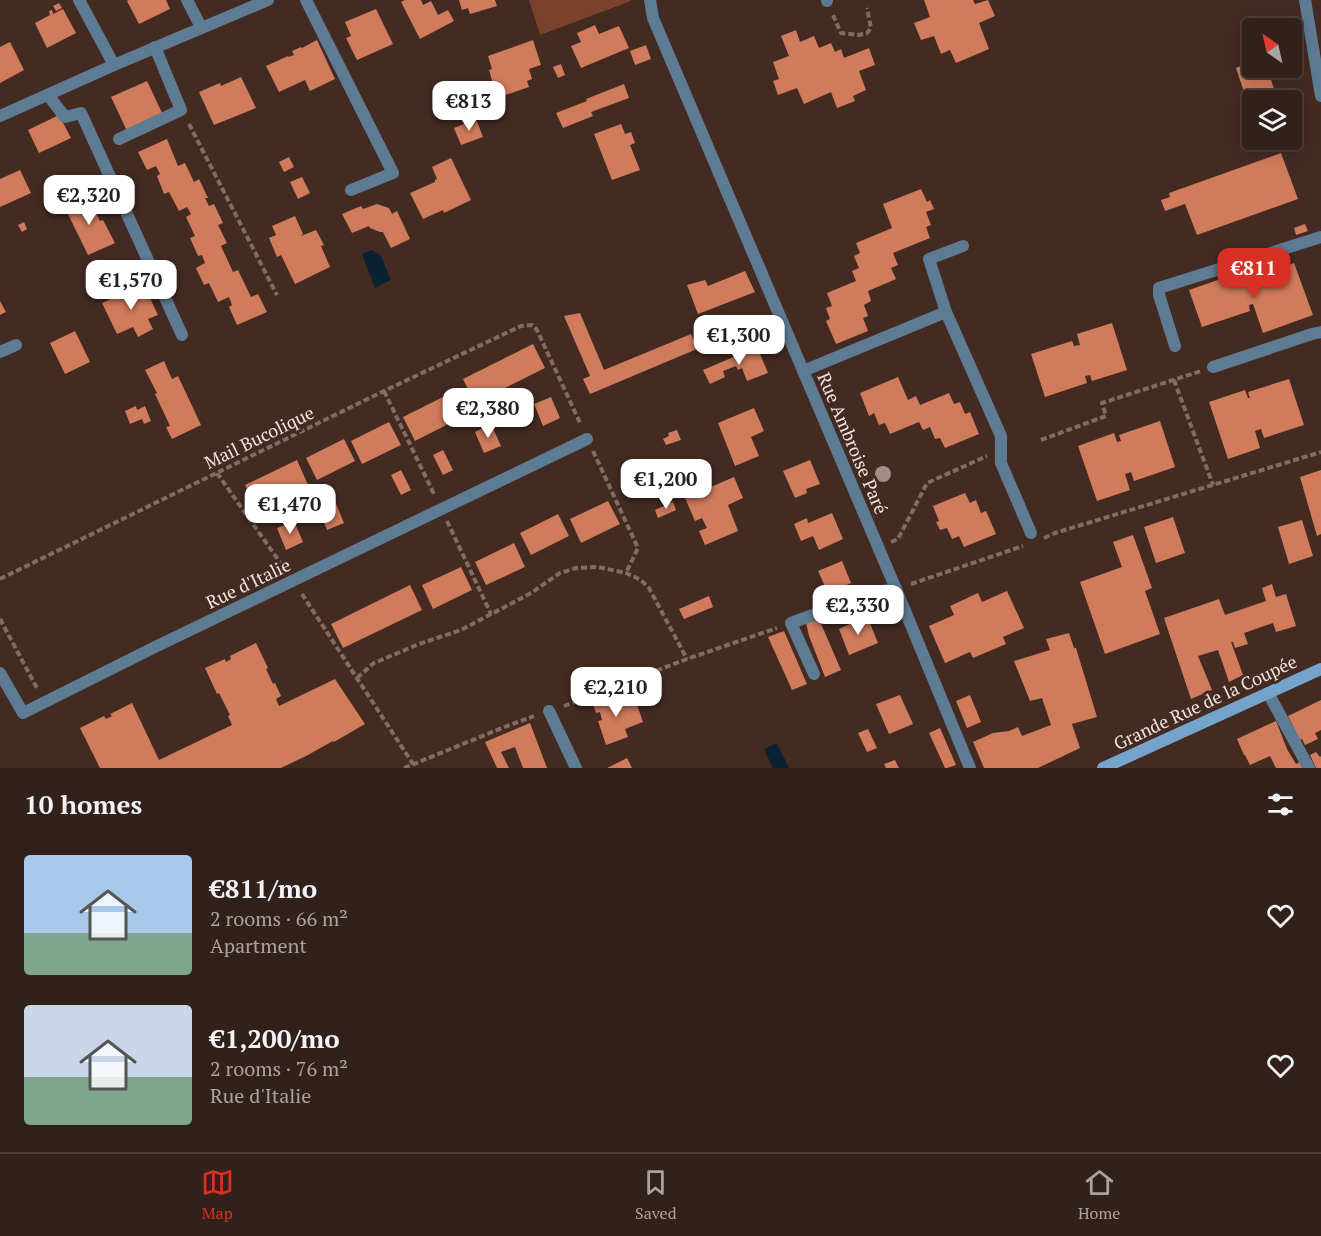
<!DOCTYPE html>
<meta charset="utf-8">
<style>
:root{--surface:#32201a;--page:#3d2d27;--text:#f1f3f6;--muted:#a8a3a2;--line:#4d3e39;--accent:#d93025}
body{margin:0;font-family:"PT Serif",serif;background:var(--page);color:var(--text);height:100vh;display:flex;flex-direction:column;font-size:22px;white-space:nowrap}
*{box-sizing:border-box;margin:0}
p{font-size:20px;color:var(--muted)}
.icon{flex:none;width:33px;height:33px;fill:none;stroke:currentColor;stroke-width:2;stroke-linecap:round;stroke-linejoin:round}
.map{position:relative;height:768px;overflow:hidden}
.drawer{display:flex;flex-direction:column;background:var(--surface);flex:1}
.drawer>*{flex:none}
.needle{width:39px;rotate:326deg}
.fabs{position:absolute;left:1242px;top:18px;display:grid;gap:12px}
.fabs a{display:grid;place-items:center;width:60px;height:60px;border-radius:6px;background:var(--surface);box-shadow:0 3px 15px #0003,0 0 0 2px var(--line);font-size:30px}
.price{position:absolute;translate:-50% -51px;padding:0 14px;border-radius:12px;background:#fff;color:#222;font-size:20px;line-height:39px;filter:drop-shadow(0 2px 3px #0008)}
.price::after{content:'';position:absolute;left:50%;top:36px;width:18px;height:14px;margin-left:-9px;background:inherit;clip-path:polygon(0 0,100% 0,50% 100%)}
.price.active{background:var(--accent);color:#fff}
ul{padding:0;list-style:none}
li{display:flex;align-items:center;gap:18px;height:150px;padding:0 24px}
li span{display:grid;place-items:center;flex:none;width:168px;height:120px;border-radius:6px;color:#555}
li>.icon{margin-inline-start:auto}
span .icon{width:72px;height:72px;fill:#fffc;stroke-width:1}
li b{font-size:26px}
h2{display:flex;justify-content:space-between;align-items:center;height:72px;padding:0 24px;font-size:26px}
.dock{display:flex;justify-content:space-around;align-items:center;height:84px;border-top:2px solid var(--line);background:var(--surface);font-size:16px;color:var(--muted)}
.dock a{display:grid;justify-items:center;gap:3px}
.dock .active{color:var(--accent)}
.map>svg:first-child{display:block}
.green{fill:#7a422d}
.water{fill:#0b2234}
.building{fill:#d07b5c}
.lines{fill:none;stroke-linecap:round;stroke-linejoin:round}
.path{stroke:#816c64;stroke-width:4;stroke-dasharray:6 3;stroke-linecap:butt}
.service{stroke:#5e7b94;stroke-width:12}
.minor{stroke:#5e7b94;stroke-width:12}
.secondary{stroke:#74a3cb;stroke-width:12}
.tree{fill:#a48c84}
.labels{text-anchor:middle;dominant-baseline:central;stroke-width:6;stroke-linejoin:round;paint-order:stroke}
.street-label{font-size:18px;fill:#f3e2dc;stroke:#432b22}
</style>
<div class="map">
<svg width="1321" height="768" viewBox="0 0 1321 768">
<rect width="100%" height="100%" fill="#432b22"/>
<!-- green -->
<path class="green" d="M529,0H630L631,1L540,35Z"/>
<!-- water -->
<path class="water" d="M372,250L381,256L391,280L375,288L362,254Z
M777,743L789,768H773L764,749Z"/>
<!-- building -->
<path class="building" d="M129,0H166L170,9L139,24L127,1Z
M405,0H421L423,5L431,1L438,15L448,10L454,21L420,39L401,2Z
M459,0H495L497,6L470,14L468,8L462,10Z
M924,0H973L975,4L988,0L995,16L979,23L989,49L956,63L950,50L941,54L934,36L921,40L914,23L930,17Z
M59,3L62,8L56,11L53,6Z
M63,9L76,33L47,48L35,23L50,15L49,11L52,10L53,14Z
M376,9L393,44L357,60L346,38L351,36L345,22Z
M595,25L599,34L619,26L629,48L581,68L571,46L581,42L577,33Z
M796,30L800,42L814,36L819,48L831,43L835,52L841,49L844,58L869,48L875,65L859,71L866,90L853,96L855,101L837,108L831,92L804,104L797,88L778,95L773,81L779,79L773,62L789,56L781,36Z
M317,40L335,79L310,91L305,80L279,92L266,66L288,56L289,57L294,55L292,51L301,47L302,48Z
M533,40L541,65L529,69L532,79L527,81L529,87L497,98L489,70L492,69L488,56Z
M10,42L24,70L0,83V47Z
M646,45L651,59L635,65L630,51Z
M1252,62V68H1267L1274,89L1265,92L1268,100H1252V106L1249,107L1236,68Z
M561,64L565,75L558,78L553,67Z
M241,77L256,108L214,125L199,92L220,83L221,86Z
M147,81L163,115L127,131L111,97Z
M624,84L629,98L591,112L593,116L563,128L556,113L587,101L586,99Z
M59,115L71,138L39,153L28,130Z
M476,119L483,137L461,145L454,128Z
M621,124L625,134L631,132L635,143L630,145L640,170L612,180L594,134Z
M167,139L178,166L185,163L194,182L199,179L208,198H205L209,206L214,204L223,223L218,225L227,243L221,246L233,272L238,270L251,297L258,294L267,312L237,325L229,307L232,305L229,297L218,302L209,283L204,285L196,268L205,263L202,255L198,256L190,238L195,236L186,217L191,214L187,207L179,211L169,192L164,194L157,176L160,174L156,166L147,170L138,152Z
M1281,153L1298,199L1197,235L1185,204L1165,211L1161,200L1170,197L1169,193Z
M289,157L294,167L284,172L279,162Z
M451,158L471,200L444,213L443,210L423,219L410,193L435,182V180L437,179L432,167Z
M20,170L31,193L0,207V179Z
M302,177L310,193L298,199L290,182Z
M921,189L927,202L930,200L934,209L926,212L931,225L926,227L930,238L893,253L898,265L891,268L896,279L868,291L871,301L864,305L868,316L863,318L868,331L836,344L826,321L830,319L826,308L832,306L827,293L856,281L852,271L859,268L854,256L860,253L856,243L892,228L883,204Z
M88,195L100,221L103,220L115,243L88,255L64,206Z
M377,204L389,208L392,214L397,211L410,239L391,248L383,232H380L370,228L369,226L352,233L342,214L361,206L363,209Z
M295,216L303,234L301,236L316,230L324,245L321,246L330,267L295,284L281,255L277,257L269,238L276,235L272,226Z
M24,222L27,229L22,232L18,225Z
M1305,224L1308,231L1296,235L1294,228Z
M1294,263L1313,315L1263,333L1253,304L1249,305L1250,311L1202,327L1189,290L1238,273L1241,282Z
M745,271L755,292L698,314L687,285L705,280L708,286Z
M143,284L158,315L148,319L153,329L138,337L133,327L117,334L102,303Z
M0,301L6,312L0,315Z
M580,313L604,370L691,334L697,349L590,394L583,379L590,376L564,316Z
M1112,323L1127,370L1092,381L1090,375L1085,376L1087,383L1045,397L1031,354L1072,341L1074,346L1080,345L1077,334Z
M75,331L90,362L65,374L50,343Z
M533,344L545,368L475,403L463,379Z
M757,347L768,373L747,381L742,368L738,370L736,366L723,371L725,377L710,384L703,370Z
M164,361L172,379L178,376L201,425L172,439L166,427L170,426L155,394L157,393L145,370Z
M898,377L908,400L916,396L920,405L949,393L954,404L960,402L965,414L970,412L979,434L945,448L940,438L935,439L930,427L923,430L919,422L890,434L885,423L879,425L874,413L869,416L860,393Z
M1289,379L1304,425L1264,438L1261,429L1255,431L1260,448L1228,459L1209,402L1245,390L1248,398H1250L1248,392Z
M457,390L468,414L415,441L403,417Z
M551,397L560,418L543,426L534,404Z
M136,406L137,410L145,406L151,421L144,424L142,419L130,424L125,411Z
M754,408L764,431L751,437L759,456L735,466L718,423Z
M1160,421L1175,467L1134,481L1131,472L1125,474L1130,490L1097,501L1078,446L1114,433L1117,442L1121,441L1119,435Z
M389,422L401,445L362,464L351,441Z
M491,424L501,446L484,453L475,432Z
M677,430L681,440L666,445L663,439L669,436L668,433Z
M344,439L355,461L317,480L306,458Z
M443,450L453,470L443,475L433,455Z
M297,460L308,485L257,510L245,485Z
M810,460L820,484L806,489L807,493L795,498L783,471Z
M401,470L411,490L401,495L391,475Z
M1321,470V534L1317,536L1300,477Z
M734,477L743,498L728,505L738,531L705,545L699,531L707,528L702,518L695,521L685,498Z
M965,493L970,503L976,500L981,513L986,511L996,534L964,547L959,536L952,539L947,528L940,530L936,522L939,521L933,506Z
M335,501L344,523L327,530L318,508Z
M608,501L620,524L581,543L570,519Z
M673,502L676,510L658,518L655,510Z
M832,513L843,539L819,550L813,536L801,541L794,524L807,518L808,523Z
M558,514L569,536L531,555L520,533Z
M1173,517L1185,553L1156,563L1144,527Z
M1302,520L1313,556L1289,564L1278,527Z
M294,521L303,542L286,550L277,528Z
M1133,535L1152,588L1145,591L1160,634L1105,654L1080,582L1122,567L1113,542Z
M514,543L525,567L486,585L475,562Z
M842,561L851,583L828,593L818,571Z
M461,567L472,590L433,609L422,585Z
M1272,584L1276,597L1286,594L1296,626L1276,632L1273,623L1244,633L1248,644L1235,648L1233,642H1231L1243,675L1229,682L1218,650L1198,656L1212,690L1191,699L1164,618L1219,599L1225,615L1266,601L1262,588Z
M410,585L422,610L343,648L331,624Z
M1007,591L1024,628L1003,637L1006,644L973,658L970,652L945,663L929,626L954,615L950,606L978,593L982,602Z
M709,596L713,607L684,619L679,609Z
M867,616L878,643L849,655L839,629Z
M819,619L841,670L825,677L809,636L806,623Z
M784,631L807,684L792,690L768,637Z
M1069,633L1074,648H1076L1097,717L1072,724L1080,748L1038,768H984L973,742L993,733L1009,731L1018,727L1022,736L1051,725L1042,698L1030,701L1014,661L1050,650L1046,639Z
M256,643L268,668L266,669L273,684L275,683L281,696L276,699L279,706L335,679L365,724L334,742L333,741L306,756L281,768H100L80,728L104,716L106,719L112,716L110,714L132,703L159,760L232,725L228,716L230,715L219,693L217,694L205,668L225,659L226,662L231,659L230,656Z
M615,692L621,707L636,702L643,722L625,729L628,737L606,745L598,721L602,720L600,712L596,713L592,701Z
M900,695L913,724L889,734L876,704Z
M970,695L981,722L967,728L956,701Z
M1321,700V730L1315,733L1318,739L1305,745L1302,739L1300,740L1288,716Z
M1276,721L1287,749L1296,764L1301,761L1304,766L1301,768H1276L1270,756L1250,765L1245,755H1244L1237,739Z
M530,723L547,768H523L515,747L501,752L509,768H497L485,742Z
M940,728L956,765L947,768H945L929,733Z
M868,729L877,748L867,752L858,733Z
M1316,752L1320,757L1321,756V768H1316L1310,755Z
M627,758L632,768H607Z
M895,760L899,768H886L884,764Z"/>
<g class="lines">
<!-- path -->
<path class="path" d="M833,15L841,33L859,35L867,33L871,28L867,8
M189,124L277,295
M1174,380L1213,485
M384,391L435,496
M1041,440L1106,416L1102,403L1201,371
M593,451L638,548L626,573
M217,473L284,568
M447,521L491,614
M1044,538L1055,533L1321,452
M891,542L898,539L927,483L987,456
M0,579L384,391L521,326L532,325L537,330L581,425
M911,584L1023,546
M302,594L413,764
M0,619L38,690
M357,678L374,663L419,644L461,630L531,593L560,573L576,568L598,567L626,573L641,580L649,588L687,659
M564,706L687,659L777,628
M404,768L502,728L534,716"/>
<!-- service -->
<path class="service" d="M827,0V1
M48,95L65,117L81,113L182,335
M119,139L181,110L155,47
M946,312L929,259L963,246
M1175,346L1159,295V288L1321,237
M1213,367L1312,334L1321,332
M803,371L946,312L1001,436V463L1031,533
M814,674L791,623L875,592L896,589
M1268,693L1309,768"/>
<!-- minor -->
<path class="minor" d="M79,0L114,65
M187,0L201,27
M306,0L393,173L351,190
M650,0L653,18L896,589L970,768
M1305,0L1321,96
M0,116L114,65L268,0
M0,352L16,345
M0,673L23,713L155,647L587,439
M549,711L576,768"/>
<!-- secondary -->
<path class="secondary" d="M1103,768L1321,669"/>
</g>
<!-- trees -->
<circle class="tree" cx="883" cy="474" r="8"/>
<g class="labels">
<!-- street labels -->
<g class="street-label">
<text transform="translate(259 437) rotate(-26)">Mail Bucolique</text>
<text transform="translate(853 443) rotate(67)">Rue Ambroise Paré</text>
<text transform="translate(248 583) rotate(-26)">Rue d'Italie</text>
<text transform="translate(1205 702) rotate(-25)">Grande Rue de la Coupée</text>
</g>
</g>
</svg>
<div class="fabs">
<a><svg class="needle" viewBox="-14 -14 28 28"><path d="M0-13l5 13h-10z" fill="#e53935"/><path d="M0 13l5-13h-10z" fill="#a8a3a2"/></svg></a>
<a><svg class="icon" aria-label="layers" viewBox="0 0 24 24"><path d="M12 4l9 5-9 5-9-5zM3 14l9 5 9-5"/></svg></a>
</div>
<b class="price" style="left:469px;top:132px">€813</b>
<b class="price" style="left:89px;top:226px">€2,320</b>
<b class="price active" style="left:1254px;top:299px">€811</b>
<b class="price" style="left:131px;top:311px">€1,570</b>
<b class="price" style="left:739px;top:366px">€1,300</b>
<b class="price" style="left:488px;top:439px">€2,380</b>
<b class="price" style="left:666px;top:510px">€1,200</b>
<b class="price" style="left:290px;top:535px">€1,470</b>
<b class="price" style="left:858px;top:636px">€2,330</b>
<b class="price" style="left:616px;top:718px">€2,210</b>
</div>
<section class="drawer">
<h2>10 homes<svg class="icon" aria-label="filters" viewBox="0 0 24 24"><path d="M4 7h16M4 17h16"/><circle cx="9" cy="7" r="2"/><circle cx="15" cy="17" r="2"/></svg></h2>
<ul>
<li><span style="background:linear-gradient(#a9c7e8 65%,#7fa58c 0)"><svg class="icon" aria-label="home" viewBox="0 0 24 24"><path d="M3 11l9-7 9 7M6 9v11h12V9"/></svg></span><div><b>€811/mo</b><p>2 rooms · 66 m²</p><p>Apartment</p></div><svg class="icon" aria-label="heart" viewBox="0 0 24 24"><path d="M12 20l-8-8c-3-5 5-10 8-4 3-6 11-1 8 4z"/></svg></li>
<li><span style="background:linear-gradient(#c9d6e8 60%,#7fa58c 0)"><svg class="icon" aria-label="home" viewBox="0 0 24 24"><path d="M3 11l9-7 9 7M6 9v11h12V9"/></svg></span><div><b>€1,200/mo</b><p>2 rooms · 76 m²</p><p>Rue d'Italie</p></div><svg class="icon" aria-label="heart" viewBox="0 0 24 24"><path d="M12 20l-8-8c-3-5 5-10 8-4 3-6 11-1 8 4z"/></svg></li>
</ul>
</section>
<nav class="dock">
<a class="active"><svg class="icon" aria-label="map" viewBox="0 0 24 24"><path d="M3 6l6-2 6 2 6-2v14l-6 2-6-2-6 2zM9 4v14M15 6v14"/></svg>Map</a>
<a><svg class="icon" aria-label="saved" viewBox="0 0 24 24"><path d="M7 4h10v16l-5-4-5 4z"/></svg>Saved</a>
<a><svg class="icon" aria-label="home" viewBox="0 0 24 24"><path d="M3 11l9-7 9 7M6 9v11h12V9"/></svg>Home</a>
</nav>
